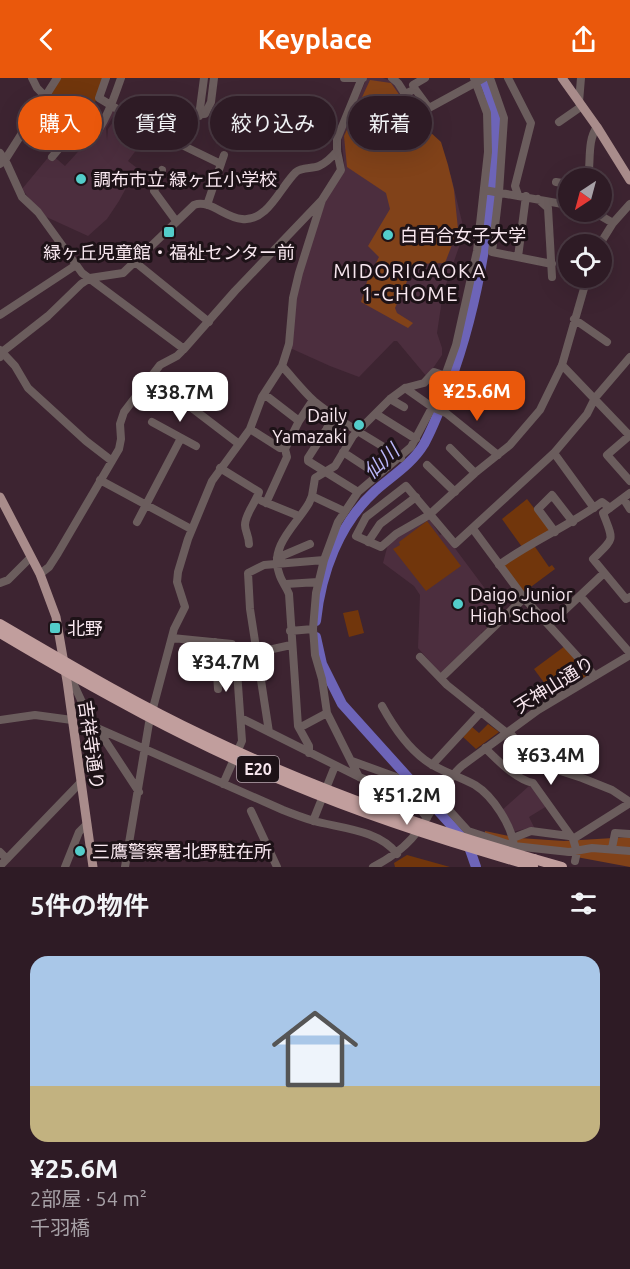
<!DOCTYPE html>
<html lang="ja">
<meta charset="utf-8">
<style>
:root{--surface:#2e1b25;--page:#36242d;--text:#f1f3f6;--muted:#a7a1a7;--line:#493942;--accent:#ea580c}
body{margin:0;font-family:Ubuntu,"Noto Sans JP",sans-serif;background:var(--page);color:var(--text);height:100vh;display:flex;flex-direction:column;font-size:22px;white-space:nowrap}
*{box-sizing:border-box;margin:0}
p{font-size:20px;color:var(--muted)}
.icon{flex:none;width:33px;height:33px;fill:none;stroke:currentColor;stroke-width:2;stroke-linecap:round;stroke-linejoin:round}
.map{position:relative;height:789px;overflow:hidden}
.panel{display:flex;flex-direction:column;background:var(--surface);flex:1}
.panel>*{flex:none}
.top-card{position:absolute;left:18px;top:18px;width:594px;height:54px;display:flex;gap:12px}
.needle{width:39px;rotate:216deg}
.buttons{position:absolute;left:558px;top:90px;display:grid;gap:12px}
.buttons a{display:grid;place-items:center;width:54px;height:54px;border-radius:50%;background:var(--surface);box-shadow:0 6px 24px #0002,0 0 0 2px var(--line);font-size:30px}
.price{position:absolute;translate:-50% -51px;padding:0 14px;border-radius:12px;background:#fff;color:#222;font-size:20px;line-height:39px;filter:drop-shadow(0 2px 3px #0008)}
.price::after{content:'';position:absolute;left:50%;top:36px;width:18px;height:14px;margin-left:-9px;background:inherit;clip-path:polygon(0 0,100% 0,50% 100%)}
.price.current{background:var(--accent);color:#fff}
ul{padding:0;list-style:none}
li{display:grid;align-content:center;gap:12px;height:318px;padding:0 30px}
li span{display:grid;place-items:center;height:186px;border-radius:18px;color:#555}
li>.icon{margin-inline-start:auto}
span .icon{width:108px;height:108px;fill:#fffc;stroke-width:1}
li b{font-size:26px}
h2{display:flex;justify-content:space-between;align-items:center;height:72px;padding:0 30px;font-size:26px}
.tag{padding:0 21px;border-radius:27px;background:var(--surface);box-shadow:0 6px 24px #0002,0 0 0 2px var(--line);font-size:21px;line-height:54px}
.tag.current{background:var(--accent);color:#fff}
header{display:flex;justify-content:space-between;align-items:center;height:78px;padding:0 30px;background:var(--accent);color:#fff;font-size:27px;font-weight:600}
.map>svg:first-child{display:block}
.built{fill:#4c2e3e}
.green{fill:#71360c}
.forest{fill:#814219}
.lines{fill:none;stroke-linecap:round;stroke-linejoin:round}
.river{stroke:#6d64b8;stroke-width:10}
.minor{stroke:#6b5d5d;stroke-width:8}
.major{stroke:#a98c8b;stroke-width:9}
.highway{stroke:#c19e9d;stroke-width:10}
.highway-bridge{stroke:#c19e9d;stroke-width:10}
.poi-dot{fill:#53cdca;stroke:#1d1217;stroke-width:2}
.labels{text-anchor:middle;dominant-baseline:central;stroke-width:6;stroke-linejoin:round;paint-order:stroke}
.shield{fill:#1d1217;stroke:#b6a7ae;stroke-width:1.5}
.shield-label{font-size:16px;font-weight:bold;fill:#f8e7ef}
.poi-label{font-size:18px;fill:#f8e7ef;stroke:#1d1217;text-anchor:start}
.street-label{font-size:18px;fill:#f8e7ef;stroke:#1d1217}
.neighbourhood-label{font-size:20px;letter-spacing:1.5px;fill:#f8e7ef;stroke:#1d1217}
.water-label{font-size:20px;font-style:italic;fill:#bab7f9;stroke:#1d1217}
</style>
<header><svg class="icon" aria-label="back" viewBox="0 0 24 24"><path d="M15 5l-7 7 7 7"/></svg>Keyplace<svg class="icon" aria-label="share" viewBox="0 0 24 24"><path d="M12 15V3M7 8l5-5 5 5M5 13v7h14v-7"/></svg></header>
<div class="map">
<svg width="630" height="789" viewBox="0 0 630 789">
<rect width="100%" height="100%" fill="#3d2431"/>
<!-- built -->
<path class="built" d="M367,0H383L396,5L417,38L425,47L451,98L463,148L460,166L443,215L437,255L442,270V277L427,299L397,263H394L359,299L330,288L290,270L295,222L301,197L327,119L345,93L341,58Z
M109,28L117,32L106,50L107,62L108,51L120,34L143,50L139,54L146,59L128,83L137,90L119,123L107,141L88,158L42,137L22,111L51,76L65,88L98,52Z
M429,440L440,457L442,456L454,469L504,536L481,555V558L444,594H439L418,570L420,517L414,508L383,485L388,466L398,458Z
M529,708L534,711L547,728L529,739L535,751L529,750L512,754L501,733Z"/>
<!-- green -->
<path class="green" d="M57,0H106L99,18L74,55L37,33Z
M527,421L551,452L522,469L502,441Z
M427,443L461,488L426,513L393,471L400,467L399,464Z
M533,466L549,489L552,487L555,491L524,514L503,487Z
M358,532L364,555L349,559L343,535Z
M565,568L588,594L587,598L553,617L534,591Z
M488,646L499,654L476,671L463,659L472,649L479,655Z
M407,777L450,789H395L394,785Z"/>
<!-- forest -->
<path class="forest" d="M370,2L391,5L417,42L441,64L448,87L454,112L458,151L445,185L418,186L408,201L395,230L397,235L413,245L408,250L361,224L368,200L379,179L368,168L390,131L386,115L347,89L344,58Z
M485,753L519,760L564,763L630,759V789L485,762Z"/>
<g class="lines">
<!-- river -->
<path class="river" d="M316,543C321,495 339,446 375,413C392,398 412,386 424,366C435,346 441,328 449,307C474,240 487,169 493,98C494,79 498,58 495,39C493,26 488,12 483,0
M316,559L322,586L342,626L468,766L476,789"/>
<!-- minor -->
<path class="minor" d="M32,0L37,10L46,19
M106,0L99,20L155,54L221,86
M344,0H363
M392,0L398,5L405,16L415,11L429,30L484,0
M490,0L504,40L499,114L492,174L552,186
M508,0L531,45L515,108L518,117
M415,11L413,7L425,0
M579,24L581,0
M37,33L72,55L52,79
M199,38L204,0
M559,44L582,28
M150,50C156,44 164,34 173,31C184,26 194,39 205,36L211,24L214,0
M89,65C105,46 113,23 121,0
M0,75L7,86L22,119L38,134L82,195L184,271
M0,86L5,82L57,0
M162,92L154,113L176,143
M588,100C591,85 587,62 597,49
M556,104L568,106
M484,112L568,127
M538,121L548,130L552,199
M207,127L224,77
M594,134L613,145
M600,166L613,145L630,126
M518,179L526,118
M135,184L209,244
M587,200L562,287L540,332L510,367L475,395L429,437L396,456L381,469L356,458L366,439L406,408L455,466L554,375L587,336L595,320L630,279
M0,237L76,187
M574,241L607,264
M0,272L15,288L28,310L86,363L112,383
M0,279L2,274L48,238L81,206L90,200L123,195L194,127C210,121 225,140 242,141C268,144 280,109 296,94C302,89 312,91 319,88C326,85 332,79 337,73
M562,287L630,358
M282,288C293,300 303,313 314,323C341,345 372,361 401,380
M150,298L239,366
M405,310L432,329L446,335L498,377
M264,316L299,343
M390,321L404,329
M376,336L416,361
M335,338L308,380V383L358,414
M152,344L196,368
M327,350L348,365
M250,351L280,370
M629,358L607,377L630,403
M450,370L475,395
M343,374L378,397
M554,375L594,430
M427,387L455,414
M220,390L259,414C256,424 245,436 245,447C245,453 249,458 249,466
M100,402L191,451
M630,415L603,435C614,464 615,459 593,481L626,521L630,519
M312,418L344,433
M623,420L630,431
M262,423L299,438
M266,425L287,379L285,371L299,343L313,322
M137,444L181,360
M473,451L524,520L595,598
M555,454L538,431L552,417L573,444
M368,464L380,446L416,419
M277,480L310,466
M499,487C532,463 569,448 602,424L610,430
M40,496L49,489L58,475L119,371L121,361L120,346L124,334L160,287L177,278L184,271L235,213L321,123
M0,505L8,502L31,479
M286,506L318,504
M581,519L630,575
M549,547L604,495
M290,553L313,551
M172,560L232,566L236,579L242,663L223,706
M215,564L218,611
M236,579L291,567
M420,579L447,607L507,655
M441,600L524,520
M67,603L74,607L81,622L97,650L139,714
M382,628C393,648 406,668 425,682C439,693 459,698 475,707C493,718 512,748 514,768
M241,640L359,699L400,715L415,724L427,740
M0,642L35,637L72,642
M97,650L283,732C293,736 304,740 314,743C340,750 380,752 397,776
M299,650L327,635
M269,654L250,531L248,495L264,487L324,482
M509,654L536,685L582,700L612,712L630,724
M485,670C497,682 517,702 533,705L573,761L577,774L575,783
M309,675V668L298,648L289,516C286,508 281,503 279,495C269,468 297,446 309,425L312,418L315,400L335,388L353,358L390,321L405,310L424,305L434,294L446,298
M352,683L396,699L402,707L400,715
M432,687L481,634
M359,699L327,635L322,601L315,577L314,563L313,551L316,515L324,482L338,444L358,414L411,369L437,320L456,267L477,173L488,74L487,35L474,0
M439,721L468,753L514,768L569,774L592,770L630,773
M251,733L277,789
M313,743L335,688
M513,760L531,753L569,758
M573,761L630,725
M612,770L615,755L630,756
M0,774L7,781
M0,788L80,705
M65,789L79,754L87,746
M125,789L149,645L174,551L185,529L177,504L178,494L188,461L212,403L250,351L262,319L282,288L289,266L293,220L299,195L322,122L341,92L337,73V61L362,0
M373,789C408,771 418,755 438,722C445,709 452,696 463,687L538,632L630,577"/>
<!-- major -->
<path class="major" d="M562,0L597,49L630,102
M0,419L40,496L56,539L67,603L93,789"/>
<!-- highway -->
<path class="highway" d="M534,781L562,789"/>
<!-- highway-bridge -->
<path class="highway-bridge" d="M0,546C67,585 134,625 204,658C310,709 421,749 534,781
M0,555C94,611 190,664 291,706C370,739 451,765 533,788"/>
</g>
<!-- markers -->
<g class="poi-dot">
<circle cx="81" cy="101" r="6"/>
<rect x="163" y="148" width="12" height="12" rx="3"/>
<circle cx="388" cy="157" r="6"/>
<circle cx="359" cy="347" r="6"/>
<circle cx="458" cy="526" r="6"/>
<rect x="49" y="544" width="12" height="12" rx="3"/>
<circle cx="80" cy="773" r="6"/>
</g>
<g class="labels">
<!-- shield labels -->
<rect class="shield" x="237" y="678" width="42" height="26" rx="4.5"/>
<g class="shield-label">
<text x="258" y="691">E20</text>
</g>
<!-- poi labels -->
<g class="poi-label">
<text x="93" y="101">調布市立 緑ヶ丘小学校</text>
<text x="400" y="157">白百合女子大学</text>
<text x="169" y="174" text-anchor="middle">緑ヶ丘児童館・福祉センター前</text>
<text x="347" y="337" text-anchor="end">Daily<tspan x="347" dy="21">Yamazaki</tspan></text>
<text x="470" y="516">Daigo Junior<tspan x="470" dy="21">High School</tspan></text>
<text x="67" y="550">北野</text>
<text x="92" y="773">三鷹警察署北野駐在所</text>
</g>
<!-- street labels -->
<g class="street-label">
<text transform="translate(554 606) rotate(-32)">天神山通り</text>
<text transform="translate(92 667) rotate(82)">吉祥寺通り</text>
</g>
<!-- neighbourhood labels -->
<g class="neighbourhood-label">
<text x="410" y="192">MIDORIGAOKA<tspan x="410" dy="23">1-CHOME</tspan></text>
</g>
<!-- water labels -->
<g class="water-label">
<text transform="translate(381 383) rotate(-43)">仙川</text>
</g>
</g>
</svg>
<div class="buttons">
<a><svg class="needle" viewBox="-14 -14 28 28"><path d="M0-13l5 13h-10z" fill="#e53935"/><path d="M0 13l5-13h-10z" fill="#a7a1a7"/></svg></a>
<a><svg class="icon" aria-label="locate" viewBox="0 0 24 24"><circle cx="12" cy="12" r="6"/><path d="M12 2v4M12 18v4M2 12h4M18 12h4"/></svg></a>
</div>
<b class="price current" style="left:477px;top:344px">¥25.6M</b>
<b class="price" style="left:180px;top:345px">¥38.7M</b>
<b class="price" style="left:226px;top:615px">¥34.7M</b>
<b class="price" style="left:551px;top:708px">¥63.4M</b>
<b class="price" style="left:407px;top:748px">¥51.2M</b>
<div class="top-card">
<a class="tag current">購入</a>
<a class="tag">賃貸</a>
<a class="tag">絞り込み</a>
<a class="tag">新着</a>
</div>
</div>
<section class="panel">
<h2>5件の物件<svg class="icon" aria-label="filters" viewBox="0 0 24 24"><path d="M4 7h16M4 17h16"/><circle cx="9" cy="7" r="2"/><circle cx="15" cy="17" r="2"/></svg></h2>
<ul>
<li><span style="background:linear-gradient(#a9c7e8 70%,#c2b280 0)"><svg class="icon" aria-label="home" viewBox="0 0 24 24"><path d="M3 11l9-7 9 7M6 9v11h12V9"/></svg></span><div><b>¥25.6M</b><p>2部屋 · 54 m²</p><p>千羽橋</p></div></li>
</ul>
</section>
